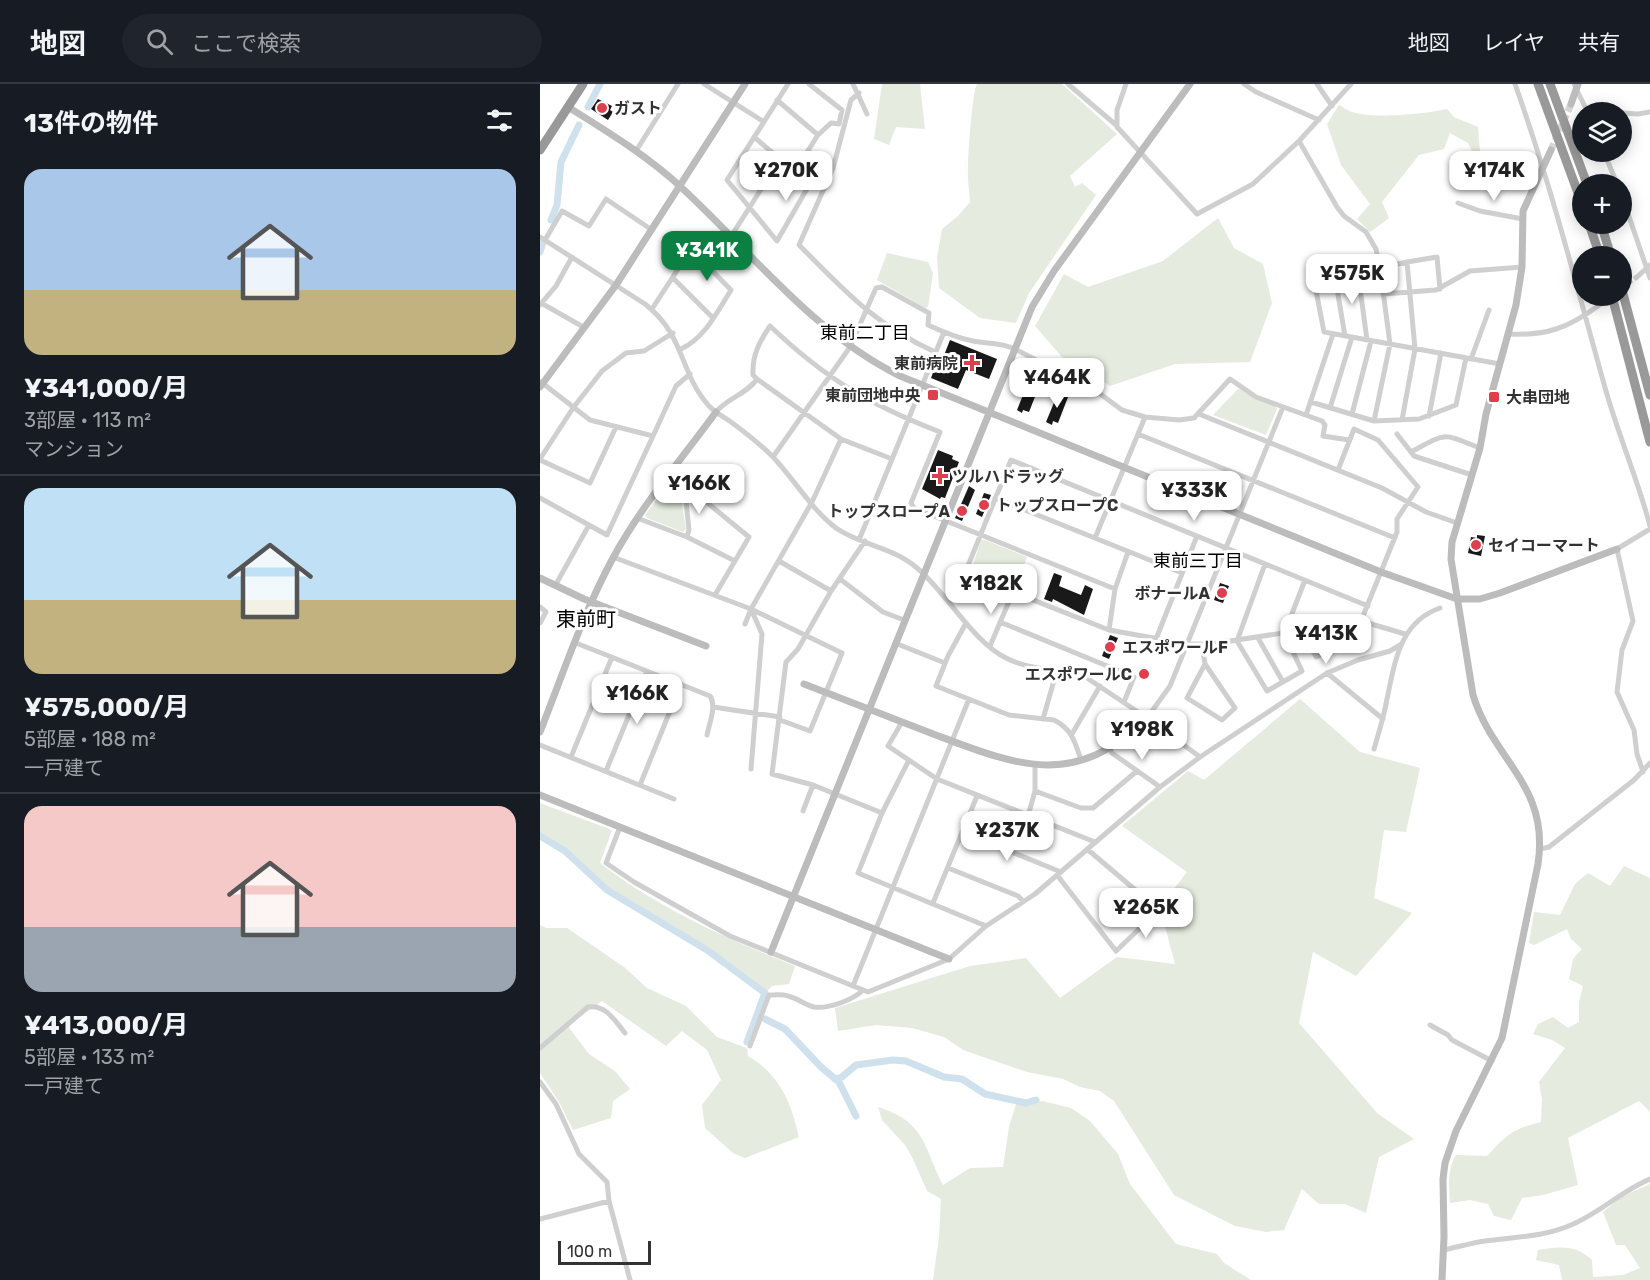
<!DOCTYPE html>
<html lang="ja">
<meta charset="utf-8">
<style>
:root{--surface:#171b24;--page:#20242c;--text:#f1f3f6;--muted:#9ea1a6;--line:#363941;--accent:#0b8043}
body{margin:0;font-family:Rubik,"Noto Sans JP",sans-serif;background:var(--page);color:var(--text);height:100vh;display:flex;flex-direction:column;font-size:22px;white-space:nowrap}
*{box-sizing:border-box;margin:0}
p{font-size:20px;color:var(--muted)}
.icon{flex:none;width:33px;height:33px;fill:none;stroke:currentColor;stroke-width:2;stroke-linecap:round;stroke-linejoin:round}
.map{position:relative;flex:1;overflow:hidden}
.drawer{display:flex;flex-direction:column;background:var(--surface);width:540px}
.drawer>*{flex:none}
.fabs{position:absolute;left:1032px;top:18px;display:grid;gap:12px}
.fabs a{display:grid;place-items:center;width:60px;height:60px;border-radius:50%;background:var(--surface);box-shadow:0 3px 15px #0003;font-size:30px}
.scale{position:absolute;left:18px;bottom:15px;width:93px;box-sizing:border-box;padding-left:6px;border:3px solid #323232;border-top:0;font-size:16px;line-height:21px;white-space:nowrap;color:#323232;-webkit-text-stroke:4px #fff;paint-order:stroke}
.price{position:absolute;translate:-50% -51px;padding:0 14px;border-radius:12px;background:#fff;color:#222;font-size:20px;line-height:39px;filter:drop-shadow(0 2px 3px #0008)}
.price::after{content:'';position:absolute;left:50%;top:36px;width:18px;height:14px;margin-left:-9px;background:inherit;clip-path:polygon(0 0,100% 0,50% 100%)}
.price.on{background:var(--accent);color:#fff}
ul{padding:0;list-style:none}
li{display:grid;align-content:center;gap:12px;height:318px;padding:0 24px}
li+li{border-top:2px solid var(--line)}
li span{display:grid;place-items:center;height:186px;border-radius:18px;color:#555}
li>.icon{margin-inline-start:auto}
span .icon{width:108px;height:108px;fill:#fffc;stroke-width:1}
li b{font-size:26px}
h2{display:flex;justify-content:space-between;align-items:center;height:72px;padding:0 24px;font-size:26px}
header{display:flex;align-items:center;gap:36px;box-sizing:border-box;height:84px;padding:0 30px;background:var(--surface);border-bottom:2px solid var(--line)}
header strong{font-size:28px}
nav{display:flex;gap:33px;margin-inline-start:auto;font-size:21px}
.search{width:420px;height:54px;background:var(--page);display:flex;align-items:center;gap:15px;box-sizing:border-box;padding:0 21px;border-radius:33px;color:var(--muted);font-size:22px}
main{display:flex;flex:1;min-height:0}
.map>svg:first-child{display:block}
.green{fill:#e5ebdf}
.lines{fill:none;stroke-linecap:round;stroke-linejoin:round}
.canal{stroke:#cfe1ec;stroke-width:7}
.building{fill:#191919}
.street-tunnel{stroke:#d6d6d6;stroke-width:5;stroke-dasharray:5 2.5;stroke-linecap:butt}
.secondary-tunnel{stroke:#d6d6d6;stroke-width:7;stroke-dasharray:7 3.5;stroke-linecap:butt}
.street{stroke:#cfcfcf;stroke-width:5}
.secondary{stroke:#bcbcbc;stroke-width:7}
.highway{stroke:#999;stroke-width:9}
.poi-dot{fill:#dd404c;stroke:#fff;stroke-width:2}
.labels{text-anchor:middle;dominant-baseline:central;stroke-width:6;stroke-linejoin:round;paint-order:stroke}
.poi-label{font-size:16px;font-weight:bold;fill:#323232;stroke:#fff;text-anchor:start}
.neighbourhood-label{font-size:18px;fill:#000;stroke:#fff}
.quarter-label{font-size:20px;fill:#000;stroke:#fff}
</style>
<header>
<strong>地図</strong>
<div class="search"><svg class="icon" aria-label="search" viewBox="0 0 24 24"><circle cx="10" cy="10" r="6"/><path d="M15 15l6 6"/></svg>ここで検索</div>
<nav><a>地図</a><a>レイヤ</a><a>共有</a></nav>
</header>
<main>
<section class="drawer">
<h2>13件の物件<svg class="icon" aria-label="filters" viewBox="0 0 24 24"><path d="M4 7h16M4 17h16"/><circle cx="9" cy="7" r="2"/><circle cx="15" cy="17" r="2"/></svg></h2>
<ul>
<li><span style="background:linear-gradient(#a9c7e8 65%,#c2b280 0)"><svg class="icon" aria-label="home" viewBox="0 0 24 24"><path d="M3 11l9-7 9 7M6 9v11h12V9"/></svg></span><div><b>¥341,000/月</b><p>3部屋 · 113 m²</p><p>マンション</p></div></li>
<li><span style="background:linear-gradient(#bfe0f5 60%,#c2b280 0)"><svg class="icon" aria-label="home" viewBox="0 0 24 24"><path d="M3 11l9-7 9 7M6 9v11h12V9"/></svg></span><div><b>¥575,000/月</b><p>5部屋 · 188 m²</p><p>一戸建て</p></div></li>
<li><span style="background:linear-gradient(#f6c9c9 65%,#9aa5b1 0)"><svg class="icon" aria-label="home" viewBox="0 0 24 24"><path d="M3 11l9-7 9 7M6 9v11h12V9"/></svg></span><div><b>¥413,000/月</b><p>5部屋 · 133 m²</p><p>一戸建て</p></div></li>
</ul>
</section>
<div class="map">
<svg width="1110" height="1196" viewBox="0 0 1110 1196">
<rect width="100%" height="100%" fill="#fff"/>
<!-- green -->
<path class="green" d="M342,0H380L385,45L356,43L349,61L334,55Z
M437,0H522L577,50L530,92L535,103L542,99L556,111L489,209L476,239L440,234L399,204L397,173L402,145L418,132L430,118C430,109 428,102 428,94C427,81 432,8 437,0Z
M799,21C803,23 808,27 812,28C830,35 887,30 907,25L914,33L938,43L940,68L933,69L928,59L910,49L904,65L879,71L842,118L849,134L830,148L817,135L830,120L801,81L787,40Z
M678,134L694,164L723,180L732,219L710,278L635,280L570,302L522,273L495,242L524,190L548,203L623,177Z
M347,169L388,178L393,189L388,223L385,224L337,196Z
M699,304L735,322L737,325L726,351L673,331Z
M131,395L139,401L146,445L143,448L107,434L105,431Z
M441,456H445L487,473L475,505L431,487Z
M760,615L820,668L880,684L866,748L844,746L834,814L872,829L816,892L773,868L759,939L837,1029L874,1055L839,1073L826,1129L805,1120H779L762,1105L744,1146L726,1148L695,1142L634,1111L574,1017L560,1007L540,1003L523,995L487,988L423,966L404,953L372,944L336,941L298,947L295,924L430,882L486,874L520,914L577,873L635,880L620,823L647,788L582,742L648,687L664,696Z
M0,719L72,746L60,779C118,824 187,855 255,882L249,900L232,902L226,908L168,865L61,800L25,764L0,749Z
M1084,782L1110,794V1028L1099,1017L1028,1054L1038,1101L1003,1111L982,1114L971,1136L954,1132L948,1120L930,1116L910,1119C909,1102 907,1086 916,1071L947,1072C967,1051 972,1045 1001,1038L1002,1015L999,998L1025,964L1012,956L993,950L998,940L1013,933L1028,944L1039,938V918L1043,902L1029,895L1033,875L1042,865L1031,855L1027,845L994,861L989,859L994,828L1020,831L1035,800L1048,789L1070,802Z
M0,841L6,844H27L84,883L107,904L146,922L177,953L207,964L208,972C240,991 251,1018 259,1053L205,1074L193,1069L165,1044L162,1021L181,996L167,966L142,947L126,962L62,917L27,941L49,970L75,987L90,1005L73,1017L71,1034L33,1046L19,1018L0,989Z
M503,1017L531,1024L550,1037L578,1070L590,1100L636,1160L677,1170L684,1179L711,1196H393L399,1153L401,1115L387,1107L372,1073L365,1061L342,1036L338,1023C386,1038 383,1062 403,1101L430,1084L463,1083L469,1043L476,1020Z
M1110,1100V1196H1022L1019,1181L996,1176L998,1166C1019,1163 1035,1160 1052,1176L1053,1193L1083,1191L1100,1184L1085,1161H1076L1063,1128L1081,1113Z"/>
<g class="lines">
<!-- canal -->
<path class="canal" d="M48,23L60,0
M11,136L17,121L21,78L39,41
M0,168L3,159
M0,752L25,767L67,806L167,866L225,909L207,958
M225,935L245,945L281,983L299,998L316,1032
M295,995L302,993L316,981L353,976L366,977L404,993L422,995L445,1010L486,1019L496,1016"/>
</g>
<!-- building -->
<path class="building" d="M58,15L72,22L70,26L73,28L68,36L51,25Z
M410,256L457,275L449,295L426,286L418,305L391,294L397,278L401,279Z
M489,296L500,300L489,328L483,326L482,329L477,326Z
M518,309L528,313L518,339L513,337L512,341L506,338Z
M398,366L413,372L412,375L419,378L405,414L401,413L400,415L382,405Z
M429,402L435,406L422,437L415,434Z
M444,409L451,411L442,433L436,430Z
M937,451L945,452L941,472L928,469L931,453L937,454Z
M514,489L522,492L519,502L541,511L545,501L553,505L544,531L513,515L512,518L504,515Z
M680,499L689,502L683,519L674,516Z
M570,551L578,554L569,575L562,572Z"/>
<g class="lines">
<!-- street-tunnel -->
<path class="street-tunnel" d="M1082,204L1097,193
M1058,222L1072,212"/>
<!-- secondary-tunnel -->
<path class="secondary-tunnel" d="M1011,66L1031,20"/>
<!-- street -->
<path class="street" d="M164,0L224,38
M313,0L327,30
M528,0L576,41
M586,0L577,26V43L657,130L713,100L759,57L811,0
M704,0L716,8L779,36
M777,0L792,22
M975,0C1011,101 1037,204 1066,307C1079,353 1098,396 1110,442
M1034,0L1047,27
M319,9L311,16L293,84L259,161C305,207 334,240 395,268
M237,16L278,51
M1046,25L1080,28
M1082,29L1098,30L1110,28
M214,53L266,97L268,103L237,157L187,96L248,0
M759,57L797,123L804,132L826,148L836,165L840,184L850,260L834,337
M96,67L138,0
M1064,68L1077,100
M255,87L278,51L291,39L299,40L302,26L269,0
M1082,112L1110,194
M918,119L940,127L983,135
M0,153L105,220C146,252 139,289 169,322C175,329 184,333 191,338C206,349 220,360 233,373C254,395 271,425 296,444C322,462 351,462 377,484C405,507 434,559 466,574C487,585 513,586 536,588L544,592L607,634L660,673
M5,156L22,127L49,142L66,115L112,146
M867,178L897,173L900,205
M171,184L241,74
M772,186L784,248L960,280
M818,189L827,256
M795,193L805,252
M1097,193L1110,181
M133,194L173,234
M774,198L867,178L875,265L862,336
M843,210L896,206L930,187L982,183
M1,219L45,244
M0,221L16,202L32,173
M112,225L149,168L155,169L191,206C177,228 165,254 141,265
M969,250C1006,252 1028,244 1058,222
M931,275L949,226
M771,318L834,337L879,335L916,321L926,274
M790,324L812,253
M176,328C187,314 207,310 217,295
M659,330L842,404L886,428L917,439
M812,330L831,257
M766,331L793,250
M889,332L901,269
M598,350L855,454
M857,350L874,372L932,391
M113,352L136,302L150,290
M871,368C908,348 901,349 940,364
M233,373L310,263L336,204L342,203L389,229L388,241C403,248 417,254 433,257C448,260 461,258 475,265L559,309L582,326L605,333L639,336L654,334L690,295L716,313L782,337L785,341L783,352L809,356
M0,375L33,324L62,287L86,269L104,267L133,249
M352,375L301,355L217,295L213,291C212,272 219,258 230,242C286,295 328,320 400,348L371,419L374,424L575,505
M0,376L50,399L76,343
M798,386L814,345L838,356L878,403L857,435V448L821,537
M131,389L209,453L175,511
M147,402L145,408L149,446L147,453
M0,414L67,451L113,352L50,336L1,298
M455,414L642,489
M97,434L147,453L195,477
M555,454L605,333
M319,456L404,248
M325,457L291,507L258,565L246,578L232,690L273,701L342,729
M73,473L211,525L302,569L270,647L240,636
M239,477L291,507
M725,480L697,557L727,607L762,587L746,553V545L765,496
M300,495L343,528L364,536
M15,502L49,441
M828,522L471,376L425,489L569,546L647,560H671L821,537L865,550
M0,523L6,528L0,539
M211,525L222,550L211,685
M460,538L594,593L584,618
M426,539L408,572L396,602L469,631L514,636C532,645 535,658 541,676
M205,540L211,525L272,418L301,355
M569,546L575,505L588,468
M763,547L776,573L794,564L785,543
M718,554L743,598
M616,555L657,452
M36,559L170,612C177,622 169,640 167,651
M355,559L405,579
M662,561L665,580L647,614L682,636L695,624L665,580
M450,562L473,508
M787,589L843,635
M173,623L240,633
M607,634L630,602L743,323
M503,635L517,586
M362,638L348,662L397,695L555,758
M532,650L560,602
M0,661L134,715
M569,664L572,669L620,703
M834,665C839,648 844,632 847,615C855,577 860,538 900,524
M31,673L72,573
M369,676L342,729L318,789L446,842
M66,687L107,587
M1103,688L1097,670L1094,646L1077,608L1082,566L1093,537L1077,465L1110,445
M100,701L141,600
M495,707L541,724H553L597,687
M263,727L273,701
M488,732L495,707V681
M80,743L66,779L94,798L190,852L328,908L409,875L446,842L495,810L620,703L660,673L787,589L818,576L850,567L860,561
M422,748L521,788
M1000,765L1009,763L1094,696L1110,679
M408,784L478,812L483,817
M517,791L576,867L619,826L547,765
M393,819L437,712
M313,902L429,615
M890,941L908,951L912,956L952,977
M210,962L229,911C235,911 242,910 248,912C257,914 265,921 274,923C289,925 313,916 323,906
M0,964L48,923C66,920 75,937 85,949
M0,998L16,1020L39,1070L67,1098L69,1117L90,1196
M0,1135L69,1117
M904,1166C918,1163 931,1159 945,1157C973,1153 1004,1153 1031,1141C1060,1129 1081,1107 1110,1095"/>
<!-- secondary -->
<path class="secondary" d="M1031,20L1038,0
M28,23C68,48 109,73 143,105C212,169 273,249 360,292L841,488L917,515H940L960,509L1077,465
M0,303L76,201L205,0
M0,494L44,515L166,562
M264,600C305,616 347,632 388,648C473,680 533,708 607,634
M0,648C23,590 43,529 73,474C101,422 141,376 176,328
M0,711L409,875
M231,868L492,223L514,187L650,0
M902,1196L904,1153L903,1095L905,1079L916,1047L962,954L998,780C1010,701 953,677 933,611L911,475L912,458L940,364L946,330L976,221L982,183L983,127L1011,66"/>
<!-- highway -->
<path class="highway" d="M998,0L1042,120
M1010,0L1047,100
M0,66L43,0
M1049,140L1060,172
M1061,140L1071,172
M1082,206L1110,311
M1072,212L1110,358"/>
</g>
<!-- markers -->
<g class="poi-dot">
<circle cx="62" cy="24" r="6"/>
<path d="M429 270h6v6h6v6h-6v6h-6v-6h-6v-6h6z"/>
<rect x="387" y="305" width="12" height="12" rx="3"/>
<rect x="948" y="307" width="12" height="12" rx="3"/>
<path d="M397 383h6v6h6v6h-6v6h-6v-6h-6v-6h6z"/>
<circle cx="444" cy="421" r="6"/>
<circle cx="422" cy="427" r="6"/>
<circle cx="936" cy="461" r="6"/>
<circle cx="682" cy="509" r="6"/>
<circle cx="570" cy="563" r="6"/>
<circle cx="604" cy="590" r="6"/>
</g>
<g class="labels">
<!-- poi labels -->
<g class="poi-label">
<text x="74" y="24">ガスト</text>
<text x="418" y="279" text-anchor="end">東前病院</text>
<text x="381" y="311" text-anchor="end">東前団地中央</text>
<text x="966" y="313">大串団地</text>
<text x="412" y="392">ツルハドラッグ</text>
<text x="456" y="421">トップスロープC</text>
<text x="410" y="427" text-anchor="end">トップスロープA</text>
<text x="948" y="461">セイコーマート</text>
<text x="670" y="509" text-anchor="end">ボナールA</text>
<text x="582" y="563">エスポワールF</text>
<text x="592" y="590" text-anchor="end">エスポワールC</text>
</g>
<!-- neighbourhood labels -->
<g class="neighbourhood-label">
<text x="325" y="249">東前二丁目</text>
<text x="658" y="477">東前三丁目</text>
</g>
<!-- quarter labels -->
<g class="quarter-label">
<text x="46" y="535">東前町</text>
</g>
</g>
</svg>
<div class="fabs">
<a><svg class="icon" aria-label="layers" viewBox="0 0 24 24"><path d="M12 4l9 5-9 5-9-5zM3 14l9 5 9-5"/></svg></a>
<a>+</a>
<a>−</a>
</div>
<div class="scale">100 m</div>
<b class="price" style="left:246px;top:118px">¥270K</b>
<b class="price" style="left:954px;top:118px">¥174K</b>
<b class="price on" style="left:167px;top:198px">¥341K</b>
<b class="price" style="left:812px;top:221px">¥575K</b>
<b class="price" style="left:517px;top:325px">¥464K</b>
<b class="price" style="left:159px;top:431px">¥166K</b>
<b class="price" style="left:654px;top:438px">¥333K</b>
<b class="price" style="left:451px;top:531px">¥182K</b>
<b class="price" style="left:786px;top:581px">¥413K</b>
<b class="price" style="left:97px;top:641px">¥166K</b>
<b class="price" style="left:602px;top:677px">¥198K</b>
<b class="price" style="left:467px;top:778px">¥237K</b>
<b class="price" style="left:606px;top:855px">¥265K</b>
</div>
</main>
